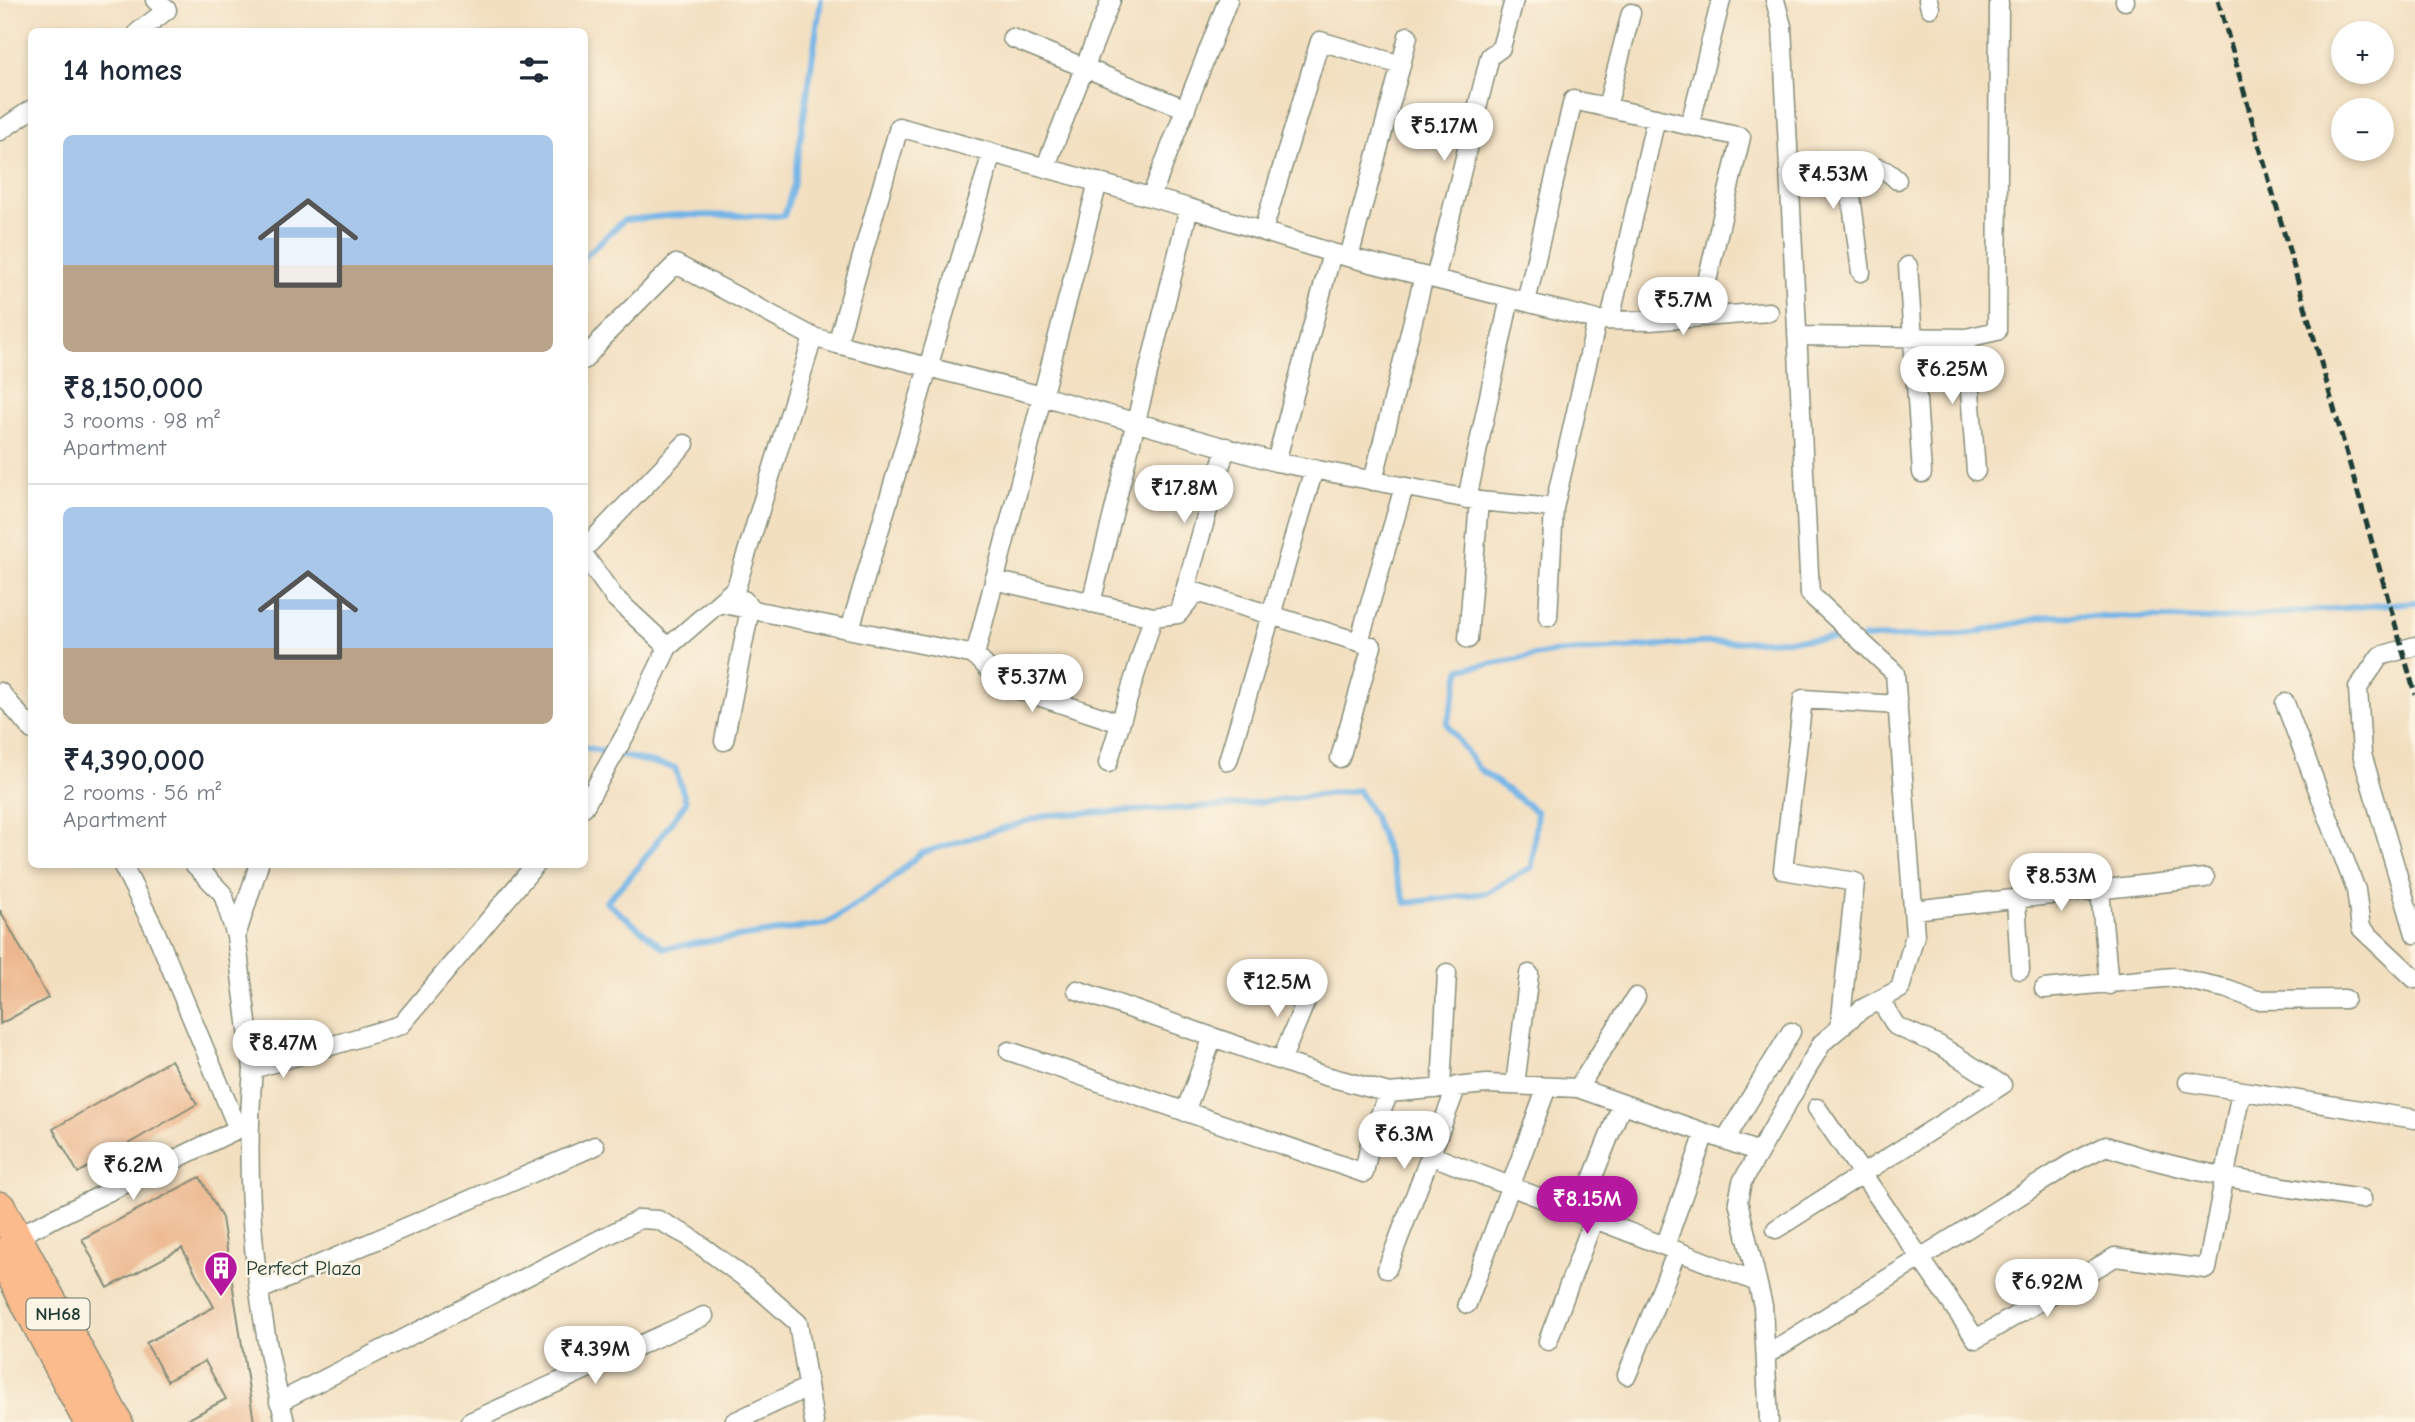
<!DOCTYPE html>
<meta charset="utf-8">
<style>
:root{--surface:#fff;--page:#f2f2f3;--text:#1f2937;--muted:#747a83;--line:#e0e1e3;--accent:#b5179e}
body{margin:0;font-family:"Comic Neue",sans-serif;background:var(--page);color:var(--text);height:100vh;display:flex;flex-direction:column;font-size:26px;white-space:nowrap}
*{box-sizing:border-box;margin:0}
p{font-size:23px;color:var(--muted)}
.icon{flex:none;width:38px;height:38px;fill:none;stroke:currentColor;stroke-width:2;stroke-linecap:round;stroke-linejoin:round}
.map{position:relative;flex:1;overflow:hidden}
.panel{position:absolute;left:28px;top:28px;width:560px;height:840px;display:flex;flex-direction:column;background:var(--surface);border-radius:10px;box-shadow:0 4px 10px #0003}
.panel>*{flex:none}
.fabs{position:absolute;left:2331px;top:21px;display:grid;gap:14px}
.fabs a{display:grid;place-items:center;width:63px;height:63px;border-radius:50%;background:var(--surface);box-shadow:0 4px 10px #0003;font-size:35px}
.price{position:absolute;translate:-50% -60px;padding:0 16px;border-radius:24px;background:#fff;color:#222;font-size:23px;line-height:46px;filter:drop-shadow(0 2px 4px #0008)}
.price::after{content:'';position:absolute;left:50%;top:42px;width:21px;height:16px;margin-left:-10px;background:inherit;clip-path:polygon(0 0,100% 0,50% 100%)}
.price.active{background:var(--accent);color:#fff}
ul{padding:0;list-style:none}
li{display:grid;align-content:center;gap:14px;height:371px;padding:0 35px}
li+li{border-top:2px solid var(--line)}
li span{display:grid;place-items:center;height:217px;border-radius:10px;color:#555}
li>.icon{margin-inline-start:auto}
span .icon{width:126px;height:126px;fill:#fffc;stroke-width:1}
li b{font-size:30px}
h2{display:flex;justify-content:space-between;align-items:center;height:84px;padding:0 35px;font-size:30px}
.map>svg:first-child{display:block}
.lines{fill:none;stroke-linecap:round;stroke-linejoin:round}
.stream{stroke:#72b4e7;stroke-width:6}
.building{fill:#ecb78e}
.minor-casing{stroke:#888e7a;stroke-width:21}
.trunk-casing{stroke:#888e7a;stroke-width:33}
.minor{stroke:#fff;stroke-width:18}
.trunk{stroke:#fbbb8d;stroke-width:30}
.rail{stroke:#1f3d34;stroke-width:5;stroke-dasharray:10 5;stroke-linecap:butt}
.labels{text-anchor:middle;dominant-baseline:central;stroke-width:5;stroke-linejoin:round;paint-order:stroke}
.shield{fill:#fcf5e5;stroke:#617469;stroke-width:2}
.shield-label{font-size:19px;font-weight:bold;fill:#1f3d34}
.poi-label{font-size:21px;fill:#1f3d34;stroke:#fcf5e5;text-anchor:start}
</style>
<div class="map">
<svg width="2415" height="1422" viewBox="0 0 2415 1422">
<rect width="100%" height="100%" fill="#fcf5e5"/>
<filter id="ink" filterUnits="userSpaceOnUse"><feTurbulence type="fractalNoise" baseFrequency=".0143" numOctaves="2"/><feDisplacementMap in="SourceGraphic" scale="14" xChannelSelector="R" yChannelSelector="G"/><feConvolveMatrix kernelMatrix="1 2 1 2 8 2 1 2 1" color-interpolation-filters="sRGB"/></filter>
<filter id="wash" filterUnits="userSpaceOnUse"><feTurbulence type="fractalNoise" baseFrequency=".00686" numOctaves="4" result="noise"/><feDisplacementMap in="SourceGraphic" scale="28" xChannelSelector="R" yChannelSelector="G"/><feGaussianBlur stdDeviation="1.57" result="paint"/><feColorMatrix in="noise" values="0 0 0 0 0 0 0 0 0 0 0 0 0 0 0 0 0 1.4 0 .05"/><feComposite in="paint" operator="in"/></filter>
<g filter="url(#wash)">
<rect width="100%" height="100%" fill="#f2dfc0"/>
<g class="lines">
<!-- stream -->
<path class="stream" d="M584,257L624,220L677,215L784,216L794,183L821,0
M1863,638L1964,635L2050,616L2217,619L2415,602
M584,747L675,768L686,802L637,869L606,902L664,948L826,924L884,886L921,853L1047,815L1228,806L1358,790L1374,817L1406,903L1486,893L1532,867L1537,812L1478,768L1447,724L1461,669L1551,653L1698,643L1853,638"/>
</g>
<g id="blocks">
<!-- building -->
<path class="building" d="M0,910L48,998L0,1024Z
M171,1060L197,1104L78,1173L53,1129Z
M200,1177L222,1218L254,1422H183L226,1399L205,1361L167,1381L146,1343L214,1307L182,1248L108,1288L82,1239Z"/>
</g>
</g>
<g filter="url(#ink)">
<use href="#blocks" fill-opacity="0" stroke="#888e7a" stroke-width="2"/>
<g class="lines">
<!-- minor casing -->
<g class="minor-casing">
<path id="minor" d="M1928,0L1930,8
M2125,0V1
M138,32L167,10L155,0
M1012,38L1186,109
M1401,65L1408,36
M1607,107L1631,13
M1690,125L1721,0
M0,131L32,109
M1045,168L1111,0
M1789,169L1848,173L1861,272
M1848,173C1868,166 1881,163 1897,180
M1151,197L1228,0
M1263,231L1320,41L1401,65L1349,257
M1908,266L1922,473
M1435,279L1490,56L1501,48L1514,0
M1526,302L1573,100L1741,137L1699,315
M1600,320L1650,321L1769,312
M1610,320L1656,118
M1797,336L1966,338L1997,331L1999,3
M1966,338L1976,471
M584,360L606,334L676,264L813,337
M1276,462L1332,253
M1373,481L1424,276
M1467,499L1510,298
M584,549L685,444
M584,555L614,597L668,647
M994,580L1153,617L1178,614L1196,592L1372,646L1340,758
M719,603L975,655L1098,182
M1091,603L1189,208
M1180,608L1226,447
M1548,617L1554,508
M850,629L992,153
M1468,639L1479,501
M1359,642L1404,487
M2415,646L2380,656L2358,688L2362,754L2415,934
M975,655L1004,685L1120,723
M0,692L32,730
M2285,703L2356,890L2361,928L2415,979
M724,741L750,609L744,600
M1228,761L1314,469
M1108,763L1153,617
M584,807L628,730L668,647L736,588L813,337L837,344L1042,396L1276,462L1479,501L1554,508L1597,320L1332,253L1189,208L899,127L837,344
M122,864L155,930L238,1129
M194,864L223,894L236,936L253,1069
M2100,890L2109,985
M2016,899L2020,970
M1913,910L2205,878
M236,936L259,864
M2044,989L2174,977L2228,989L2257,1000L2345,999
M1077,990L1322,1075L1389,1093L1487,1084L1578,1088L1759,1152
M1840,1028L1855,882L1783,870L1803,699L1898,705
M1009,1051L1364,1173L1372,1133L1389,1093
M1281,1061L1310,991
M2188,1082L2415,1119
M1515,1085L1529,974
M1441,1088L1447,973
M1578,1088L1636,997
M1817,1108L1976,1339L2115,1257L2207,1269L2241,1091
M1185,1112L1213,1037
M1725,1140L1791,1032
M1430,1155L1757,1282
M1579,1212L1622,1104
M1776,1229L2002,1085L1939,1045L1896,1026L1880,1000
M9,1240L248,1124
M1665,1246L1705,1133
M1387,1269L1457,1086
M260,1290L595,1146
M1467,1304L1547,1087
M1548,1341L1594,1218
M1766,1355L2070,1164L2106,1146C2190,1174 2275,1186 2362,1199
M1627,1375L1677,1251
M279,1402L640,1219L658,1220L688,1236L756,1286L798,1323L814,1422
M285,1422C255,1309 243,1186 253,1069L401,1025L536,864
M470,1422L704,1316
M734,1422L808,1387
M1769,1422L1763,1306L1738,1201L1742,1182L1822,1043L1862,1009L1900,989L1915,935L1895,673L1810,594L1782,26L1775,0"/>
</g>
<!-- trunk casing -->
<g class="trunk-casing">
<path id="trunk" d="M0,1207L117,1422
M0,1253L89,1422"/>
</g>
<!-- minor -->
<use href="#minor" class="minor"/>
<!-- trunk -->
<use href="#trunk" class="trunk"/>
<!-- rail -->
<path class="rail" d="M2218,0L2415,694"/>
</g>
</g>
<!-- icons -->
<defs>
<g id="building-pin" transform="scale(1.75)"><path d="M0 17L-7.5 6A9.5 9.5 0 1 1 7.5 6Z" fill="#b5179e" stroke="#fcf5e5"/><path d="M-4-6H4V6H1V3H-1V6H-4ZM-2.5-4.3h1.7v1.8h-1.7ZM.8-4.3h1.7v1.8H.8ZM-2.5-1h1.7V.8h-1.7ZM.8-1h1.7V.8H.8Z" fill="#fff"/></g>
</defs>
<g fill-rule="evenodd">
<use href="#building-pin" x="221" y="1268"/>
</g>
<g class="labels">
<!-- shield labels -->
<rect class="shield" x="26.5" y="1298.5" width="63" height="31" rx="5"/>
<g class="shield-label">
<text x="58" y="1314">NH68</text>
</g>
<!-- poi labels -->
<g class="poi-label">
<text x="246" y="1268">Perfect Plaza</text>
</g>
</g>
</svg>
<div class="fabs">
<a>+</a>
<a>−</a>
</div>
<b class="price" style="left:1444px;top:163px">₹5.17M</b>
<b class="price" style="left:1833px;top:211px">₹4.53M</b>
<b class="price" style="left:1683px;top:337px">₹5.7M</b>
<b class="price" style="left:1952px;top:406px">₹6.25M</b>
<b class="price" style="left:1184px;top:525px">₹17.8M</b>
<b class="price" style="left:1032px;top:714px">₹5.37M</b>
<b class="price" style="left:2061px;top:913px">₹8.53M</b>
<b class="price" style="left:1277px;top:1019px">₹12.5M</b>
<b class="price" style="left:283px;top:1080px">₹8.47M</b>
<b class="price" style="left:1404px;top:1171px">₹6.3M</b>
<b class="price" style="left:133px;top:1202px">₹6.2M</b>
<b class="price active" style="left:1587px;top:1236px">₹8.15M</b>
<b class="price" style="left:2047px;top:1319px">₹6.92M</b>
<b class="price" style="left:595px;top:1386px">₹4.39M</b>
<section class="panel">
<h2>14 homes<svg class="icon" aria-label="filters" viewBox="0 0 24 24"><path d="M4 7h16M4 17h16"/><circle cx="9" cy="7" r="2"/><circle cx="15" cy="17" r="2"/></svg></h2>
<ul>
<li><span style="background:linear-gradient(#a9c7e8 60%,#b9a48a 0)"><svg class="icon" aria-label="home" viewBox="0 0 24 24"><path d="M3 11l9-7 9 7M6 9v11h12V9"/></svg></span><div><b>₹8,150,000</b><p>3 rooms · 98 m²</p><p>Apartment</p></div></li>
<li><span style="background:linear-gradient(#a9c7e8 65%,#b9a48a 0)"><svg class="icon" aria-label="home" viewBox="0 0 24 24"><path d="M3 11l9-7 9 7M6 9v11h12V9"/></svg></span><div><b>₹4,390,000</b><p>2 rooms · 56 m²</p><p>Apartment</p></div></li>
</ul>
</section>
</div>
